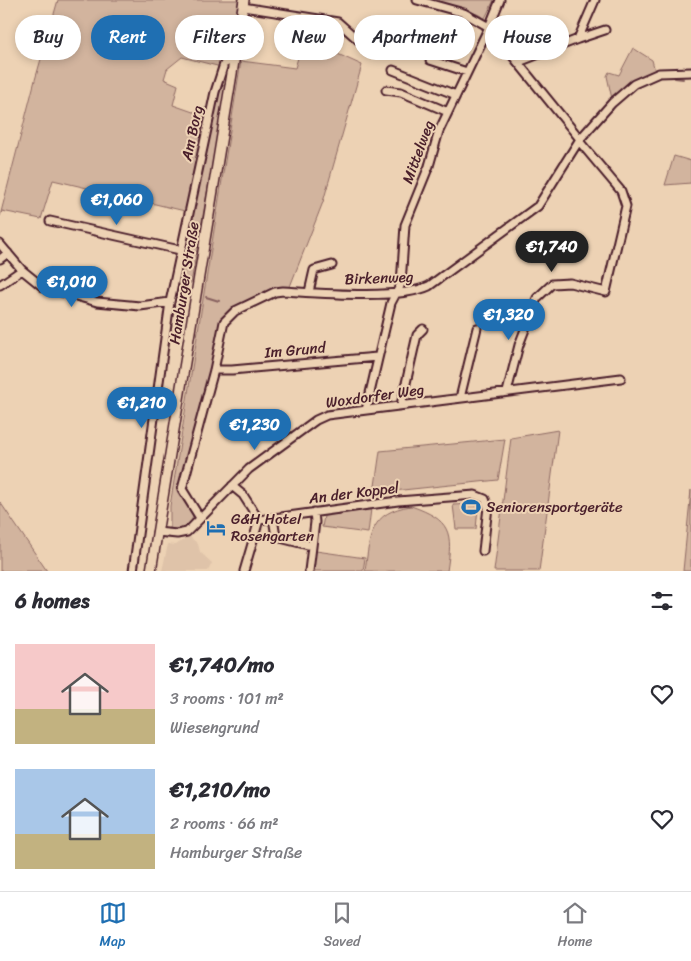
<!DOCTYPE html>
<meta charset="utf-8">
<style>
:root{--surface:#fff;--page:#f7f7f7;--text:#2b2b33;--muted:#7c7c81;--line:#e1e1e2;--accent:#1f6fb2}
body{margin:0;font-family:Sriracha,sans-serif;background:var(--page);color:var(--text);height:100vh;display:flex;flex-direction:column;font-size:19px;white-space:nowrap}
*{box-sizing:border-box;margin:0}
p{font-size:16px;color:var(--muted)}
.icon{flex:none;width:28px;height:28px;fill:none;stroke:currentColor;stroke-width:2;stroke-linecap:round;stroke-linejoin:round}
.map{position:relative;height:571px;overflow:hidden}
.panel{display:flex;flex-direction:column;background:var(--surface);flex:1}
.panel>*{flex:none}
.hud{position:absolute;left:15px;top:15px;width:661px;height:45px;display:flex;gap:10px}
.price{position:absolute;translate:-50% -42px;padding:0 11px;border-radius:18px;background:var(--accent);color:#fff;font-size:16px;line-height:32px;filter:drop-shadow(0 1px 2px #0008)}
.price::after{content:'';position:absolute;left:50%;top:30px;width:15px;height:11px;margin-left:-8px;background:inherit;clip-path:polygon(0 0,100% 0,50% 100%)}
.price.selected{background:#222;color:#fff}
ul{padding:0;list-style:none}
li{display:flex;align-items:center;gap:15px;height:125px;padding:0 15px}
li span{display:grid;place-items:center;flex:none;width:140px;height:100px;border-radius:0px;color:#555}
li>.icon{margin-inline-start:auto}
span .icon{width:60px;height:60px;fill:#fffc;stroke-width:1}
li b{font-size:21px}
h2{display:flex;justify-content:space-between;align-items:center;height:60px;padding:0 15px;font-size:21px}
.chip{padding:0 18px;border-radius:22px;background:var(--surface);box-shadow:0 2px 8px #0003;font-size:18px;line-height:45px}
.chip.selected{background:var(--accent);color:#fff}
.tabs{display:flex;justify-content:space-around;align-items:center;height:70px;border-top:1px solid var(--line);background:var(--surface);font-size:14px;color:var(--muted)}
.tabs a{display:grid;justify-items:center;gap:2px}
.tabs .selected{color:var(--accent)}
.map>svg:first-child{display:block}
.built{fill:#dfc3a9}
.green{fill:#d2b49e;stroke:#8e6a64}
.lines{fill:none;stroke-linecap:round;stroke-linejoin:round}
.stream{stroke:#87615e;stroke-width:2}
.minor-casing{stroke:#4a1f2b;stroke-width:11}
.major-casing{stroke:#4a1f2b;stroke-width:12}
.minor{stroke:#edd2b4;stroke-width:7}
.major{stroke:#edd2b4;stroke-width:9}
.labels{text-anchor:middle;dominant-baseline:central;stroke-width:4;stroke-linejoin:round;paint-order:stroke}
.street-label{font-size:15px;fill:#4a1f2b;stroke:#edd2b4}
.poi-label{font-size:15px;fill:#4a1f2b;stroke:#edd2b4;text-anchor:start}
</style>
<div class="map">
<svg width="691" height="571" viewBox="0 0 691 571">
<rect width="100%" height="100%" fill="#edd2b4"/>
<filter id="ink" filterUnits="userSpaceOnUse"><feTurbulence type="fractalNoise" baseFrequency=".02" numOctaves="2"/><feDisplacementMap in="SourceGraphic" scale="10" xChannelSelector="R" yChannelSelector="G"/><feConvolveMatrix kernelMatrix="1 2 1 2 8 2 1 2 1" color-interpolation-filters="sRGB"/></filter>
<g filter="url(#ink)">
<!-- built -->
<path class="built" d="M189,536L198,544L200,552L212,563L208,571H162L168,544L176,545Z"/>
<!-- green -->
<path class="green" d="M58,0H238L229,69L182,57L167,69L164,79L178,85L173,105L193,112L208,107L214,84L226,86L191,283L173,289L185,211L53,180L41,219L2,211L0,216L35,80Z
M428,0H494L485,18L477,14Z
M302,44L331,51L362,65L323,202L289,289L223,319L179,487L182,498L193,515C191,528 183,533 170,528V506L241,61L295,68Z
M633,48L652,60L655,71L632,81L612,99L607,76L609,72L619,75Z
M674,156L691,161V183L665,185Z
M558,430L539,571H494L511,438Z
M505,439L498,480L374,493L380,451Z
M691,490V571H683Z
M0,502L47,571H0Z
M474,504L478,507L476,529H456L453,505Z
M411,506C451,520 453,532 447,571H365C370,535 370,512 411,506Z
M371,509L368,533L322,527L324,516Z
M316,551L365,558L363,571H313Z"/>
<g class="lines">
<!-- stream -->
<path class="stream" d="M675,78L683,79
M206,297L219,301"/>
<!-- minor casing -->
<g class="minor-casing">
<path id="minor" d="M417,0L464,13L489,27L580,139
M243,7L338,22L365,46
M578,39L605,30
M430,60L467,72
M519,62L578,39L595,0
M393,70L456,95
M386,90L401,92L448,112
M50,221L180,250
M0,244L22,270L43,287L97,302L140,306L170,302
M0,259L8,253
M0,285L22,270
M309,292L314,270L332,265
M214,370H232L377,357
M507,392L519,345L537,298L552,284L570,283L606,292L626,206L621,191L579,141
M460,398L477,328
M401,405L417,335L423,329
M366,410L391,303L401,284L405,225L429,166L439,131L489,27L500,0
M232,486L243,495L259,520L244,571
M200,518L182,489L214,370L224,322L235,311L275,292L283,291C318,293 400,300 429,286L538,206L580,139L612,103L634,84L659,73L691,72
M273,518L276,537L312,546
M259,520L398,501L475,495L485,499L488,507L483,551
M157,532L177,534L187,532L249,469L316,420L327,415L621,378
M133,571L170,302L215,92L224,64L235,58
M309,571L315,522L314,512"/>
</g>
<!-- major casing -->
<g class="major-casing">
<path id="major" d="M151,571L244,0"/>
</g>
<!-- minor -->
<use href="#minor" class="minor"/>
<!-- major -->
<use href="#major" class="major"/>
</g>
</g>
<!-- icons -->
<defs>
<g id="stadium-bare" transform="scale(1.5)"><path d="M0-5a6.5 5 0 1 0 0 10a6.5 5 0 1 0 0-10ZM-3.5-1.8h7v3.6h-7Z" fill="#1f6fb2" stroke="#edd2b4" stroke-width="2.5" paint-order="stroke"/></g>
<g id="hotel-bare" transform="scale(1.5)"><path d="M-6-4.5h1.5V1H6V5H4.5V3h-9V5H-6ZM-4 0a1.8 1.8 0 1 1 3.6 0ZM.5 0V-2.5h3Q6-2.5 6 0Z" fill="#1f6fb2" stroke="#edd2b4" stroke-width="2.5" paint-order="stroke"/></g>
</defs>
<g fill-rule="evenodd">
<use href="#stadium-bare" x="471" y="507"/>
<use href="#hotel-bare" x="216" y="528"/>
</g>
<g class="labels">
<!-- street labels -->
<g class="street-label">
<text transform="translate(192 133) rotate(-78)">Am Borg</text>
<text transform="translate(418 152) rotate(-70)">Mittelweg</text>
<text transform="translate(379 278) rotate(-2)">Birkenweg</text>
<text transform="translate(184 283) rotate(-81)">Hamburger Straße</text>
<text transform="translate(295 350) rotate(-5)">Im Grund</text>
<text transform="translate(375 396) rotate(-8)">Woxdorfer Weg</text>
<text transform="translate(354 493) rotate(-7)">An der Koppel</text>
</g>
<!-- poi labels -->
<g class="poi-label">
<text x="486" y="507">Seniorensportgeräte</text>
<text x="231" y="519">G&amp;H Hotel<tspan x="231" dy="17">Rosengarten</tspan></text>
</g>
</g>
</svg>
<b class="price" style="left:117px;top:226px">€1,060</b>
<b class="price selected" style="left:552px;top:273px">€1,740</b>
<b class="price" style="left:72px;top:308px">€1,010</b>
<b class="price" style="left:509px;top:341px">€1,320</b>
<b class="price" style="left:142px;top:429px">€1,210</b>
<b class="price" style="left:255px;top:451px">€1,230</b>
<div class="hud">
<a class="chip">Buy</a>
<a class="chip selected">Rent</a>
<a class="chip">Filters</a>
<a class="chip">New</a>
<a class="chip">Apartment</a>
<a class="chip">House</a>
</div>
</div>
<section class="panel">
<h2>6 homes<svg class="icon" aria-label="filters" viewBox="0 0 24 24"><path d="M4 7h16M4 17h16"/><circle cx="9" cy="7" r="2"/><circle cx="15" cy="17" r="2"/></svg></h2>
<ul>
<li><span style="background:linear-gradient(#f6c9c9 65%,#c2b280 0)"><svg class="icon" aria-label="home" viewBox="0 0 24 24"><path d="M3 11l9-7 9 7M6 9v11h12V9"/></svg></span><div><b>€1,740/mo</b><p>3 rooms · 101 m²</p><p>Wiesengrund</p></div><svg class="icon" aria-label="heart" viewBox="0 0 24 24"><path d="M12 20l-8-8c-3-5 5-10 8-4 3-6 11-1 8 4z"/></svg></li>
<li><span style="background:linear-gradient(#a9c7e8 65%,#c2b280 0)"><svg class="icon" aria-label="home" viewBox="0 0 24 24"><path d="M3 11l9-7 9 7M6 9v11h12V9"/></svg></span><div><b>€1,210/mo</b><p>2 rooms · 66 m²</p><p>Hamburger Straße</p></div><svg class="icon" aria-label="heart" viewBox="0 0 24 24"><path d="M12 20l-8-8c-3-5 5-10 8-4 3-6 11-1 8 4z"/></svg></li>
</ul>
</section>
<nav class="tabs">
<a class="selected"><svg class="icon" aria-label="map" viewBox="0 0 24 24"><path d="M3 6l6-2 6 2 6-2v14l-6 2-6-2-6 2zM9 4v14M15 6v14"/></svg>Map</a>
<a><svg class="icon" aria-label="saved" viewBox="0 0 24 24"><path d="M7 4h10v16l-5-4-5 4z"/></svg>Saved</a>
<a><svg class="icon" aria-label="home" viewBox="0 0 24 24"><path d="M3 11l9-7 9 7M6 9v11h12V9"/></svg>Home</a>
</nav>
